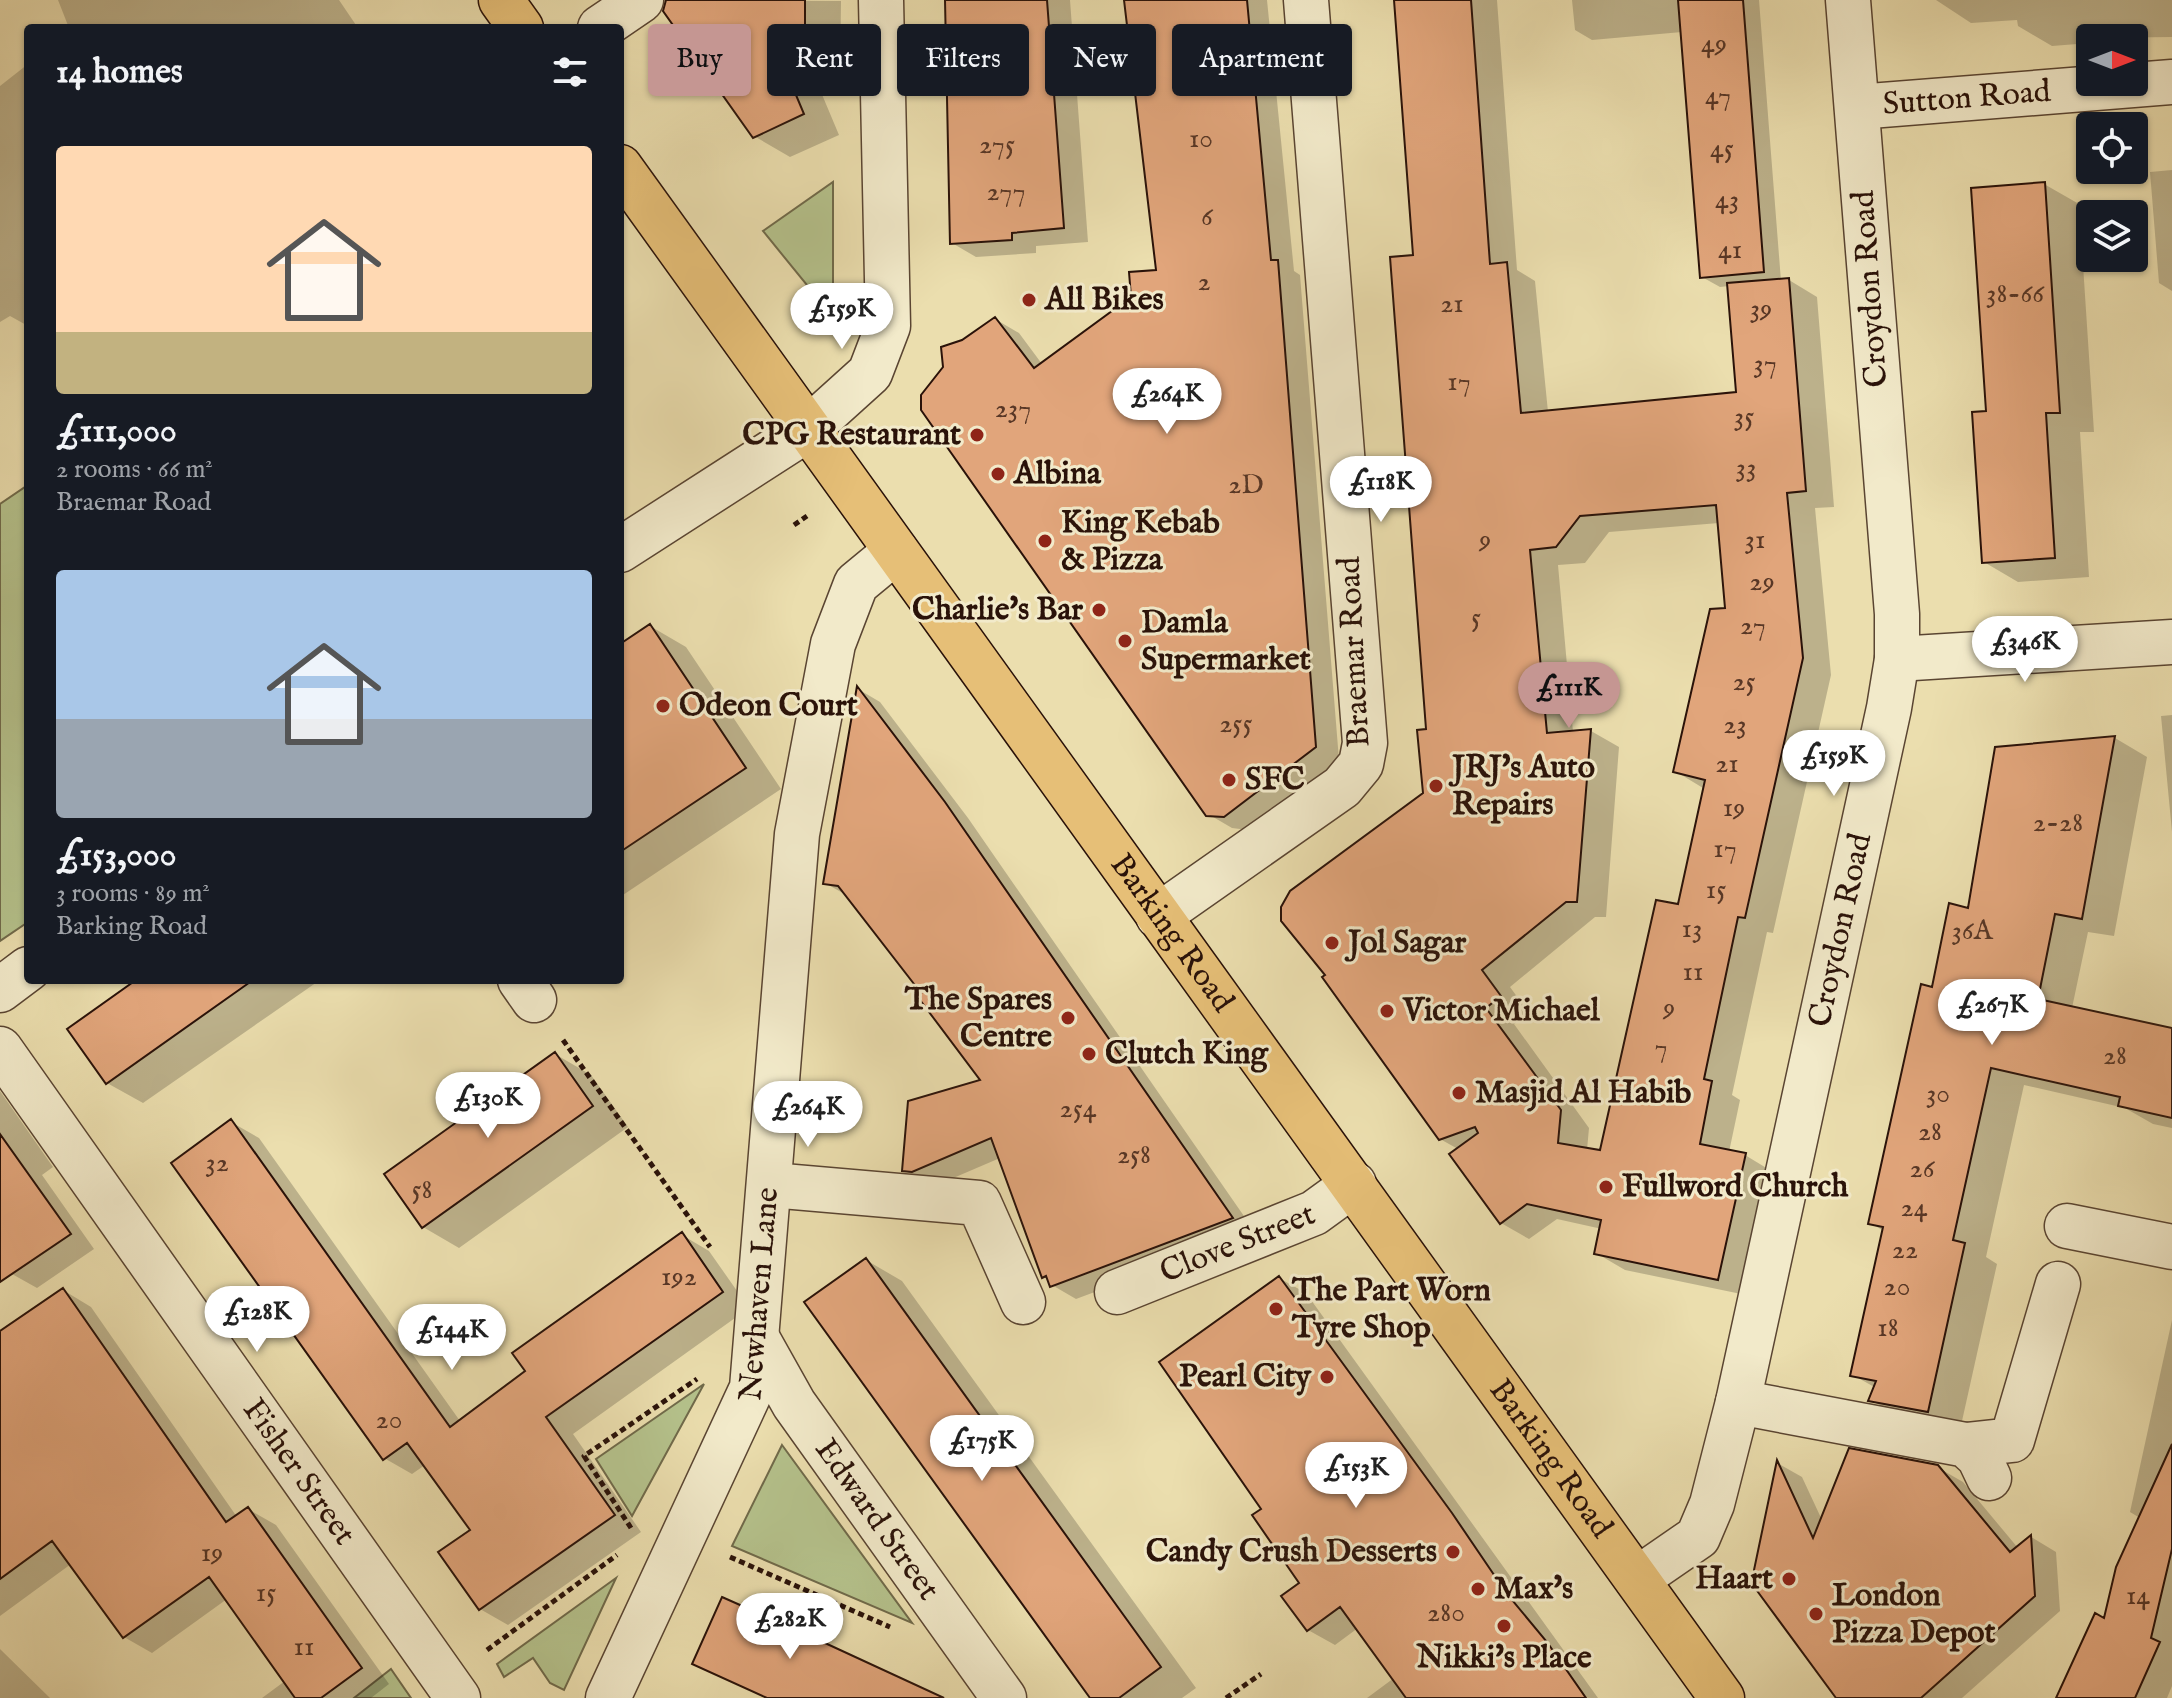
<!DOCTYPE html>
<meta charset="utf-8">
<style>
:root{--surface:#171b24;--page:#242831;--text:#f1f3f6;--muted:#9ea1a6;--accent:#c59692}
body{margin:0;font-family:"IM FELL English",serif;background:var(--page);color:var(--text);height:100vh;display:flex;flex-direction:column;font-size:30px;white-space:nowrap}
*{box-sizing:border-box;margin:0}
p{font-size:26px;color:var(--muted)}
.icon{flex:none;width:44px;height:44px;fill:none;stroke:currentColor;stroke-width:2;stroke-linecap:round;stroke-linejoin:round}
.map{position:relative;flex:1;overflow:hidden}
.side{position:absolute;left:24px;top:24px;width:600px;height:960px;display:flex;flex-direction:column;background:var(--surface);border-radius:8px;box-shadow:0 2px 6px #0004}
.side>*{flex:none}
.top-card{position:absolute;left:648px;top:24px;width:760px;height:72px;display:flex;gap:16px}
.needle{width:52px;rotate:90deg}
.tools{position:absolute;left:2076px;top:24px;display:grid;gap:16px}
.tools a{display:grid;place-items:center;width:72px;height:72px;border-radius:8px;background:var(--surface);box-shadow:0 2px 6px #0004;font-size:40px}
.price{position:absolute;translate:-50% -68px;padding:0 18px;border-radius:28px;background:#fff;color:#222;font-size:26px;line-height:52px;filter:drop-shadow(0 2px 4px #0008)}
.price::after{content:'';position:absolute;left:50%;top:48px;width:24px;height:18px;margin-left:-12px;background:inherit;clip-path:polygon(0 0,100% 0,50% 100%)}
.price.selected{background:var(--accent);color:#111}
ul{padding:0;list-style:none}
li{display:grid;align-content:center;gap:16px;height:424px;padding:0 32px}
li span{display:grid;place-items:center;height:248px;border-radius:8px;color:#555}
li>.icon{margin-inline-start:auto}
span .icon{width:144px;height:144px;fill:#fffc;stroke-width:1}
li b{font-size:34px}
h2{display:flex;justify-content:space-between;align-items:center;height:96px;padding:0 32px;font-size:34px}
.chip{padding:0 28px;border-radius:8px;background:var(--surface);box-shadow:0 2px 6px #0004;font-size:28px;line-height:72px}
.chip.selected{background:var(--accent);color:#111}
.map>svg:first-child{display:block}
.green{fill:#b5c28c;stroke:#706a4a;stroke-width:2}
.shadow{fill:#0003;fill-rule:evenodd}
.building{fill:#e1a57b;stroke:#2a1209;stroke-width:2;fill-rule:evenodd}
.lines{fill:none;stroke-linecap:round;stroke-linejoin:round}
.minor-casing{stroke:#5a4532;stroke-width:47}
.major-casing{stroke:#2a1209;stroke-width:47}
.path{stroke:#2a1209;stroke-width:5;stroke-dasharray:6 4;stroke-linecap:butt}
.minor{stroke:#f2eaca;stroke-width:44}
.major{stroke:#e6bf77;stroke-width:44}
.poi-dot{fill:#8f2418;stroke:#f2eaca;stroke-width:3}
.labels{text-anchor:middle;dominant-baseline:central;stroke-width:6;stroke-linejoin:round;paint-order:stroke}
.number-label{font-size:28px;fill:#583726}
.street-label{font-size:32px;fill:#2a1209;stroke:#f2eaca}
.poi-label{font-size:32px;font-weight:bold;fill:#2a1209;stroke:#f2eaca;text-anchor:start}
</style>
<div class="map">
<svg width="2172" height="1698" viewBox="0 0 2172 1698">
<rect width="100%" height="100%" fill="#ebdeae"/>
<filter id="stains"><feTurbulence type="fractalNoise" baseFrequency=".0025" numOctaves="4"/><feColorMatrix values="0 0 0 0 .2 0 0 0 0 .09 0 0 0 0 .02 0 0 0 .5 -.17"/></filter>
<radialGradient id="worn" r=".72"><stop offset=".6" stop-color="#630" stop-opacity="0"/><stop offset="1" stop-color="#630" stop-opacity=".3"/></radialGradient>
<!-- green -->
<path class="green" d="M833,182V306H824L763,231Z
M28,485V922L0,941V504Z
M704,1384L632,1516L596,1459Z
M782,1445L912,1623L732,1546Z
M616,1578L564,1690L550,1683L533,1658L504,1677L497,1664Z
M391,1669L411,1698H354Z"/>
<!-- shadow -->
<path class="shadow" d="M58,0H339L358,28H69Z
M624,0L841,1L840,75L818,85L839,135L790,157L754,136L667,5L651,16Z
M945,0H1070L1088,242L1036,246V253L976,257L952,243Z
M1125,0H1267L1294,271L1300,275L1339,760L1248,830L1232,828L1208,814L963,342L995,319L1019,333L1042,364L1133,298L1158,272Z
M1397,0H1497L1517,270L1535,281L1548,412L1738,394L1729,286L1720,287L1702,277L1682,32L1592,40L1575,30L1572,0H1759L1781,281L1789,280L1817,297L1834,507L1815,508L1831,675L1773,933L1767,932L1732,1095L1740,1100L1729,1152L1745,1155L1773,1172L1746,1295L1625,1270L1596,1253L1602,1229L1557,1219L1529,1239L1501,1223L1458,1149L1440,1139L1425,794L1428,730L1415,257ZM1719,523L1727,610L1675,771L1703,788L1679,907L1601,1152L1587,1150L1589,1128L1514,1024L1529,1013L1510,987L1595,917H1606L1619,747L1591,731L1573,732L1558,565L1585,563L1609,532Z
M1936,0H2172V37L2090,38V43L2052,46L2018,26L2017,20L1971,23Z
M28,64V326L10,316L0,322V86Z
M2172,170V291L2159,283L2150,172Z
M2044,184L2079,204L2094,432H2080L2089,577L2018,582L1984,562L1988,413Z
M650,626L686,647L781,789L623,895L620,893V647Z
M858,689L880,702L968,818L1255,1232L1076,1299L1052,1285L1044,1276L1000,1158L937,1185L928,1184L904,1170L984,1081L923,993L848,896L825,883Z
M2172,715V832L2161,716Z
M2115,738L2147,757L2114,936L2088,932L2072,1008L2172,1030V1128L2153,1124L2125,1108L2024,1085L1986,1257L1997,1264L1960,1430L1903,1419L1871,1400L1876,1388L1853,1375L1884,1231L1870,1223L1933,989L1970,910Z
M139,980H320L143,1103L107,1083Z
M555,1054L591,1075L628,1127L459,1248L423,1227Z
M0,1091L53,1167L42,1175L94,1249L37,1288L12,1274L0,1255Z
M231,1122L259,1138L460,1421L528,1372L682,1235L709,1251L749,1308L573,1434L641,1532L508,1625L480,1609L473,1530L425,1465L412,1474L384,1458Z
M866,1260L902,1281L1196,1688L1182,1698H1092Z
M1279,1278L1306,1293L1598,1698H1367L1394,1678L1358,1628L1335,1645L1308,1630L1302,1583L1263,1509Z
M63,1290L91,1307L237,1517L248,1509L276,1525L389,1684L371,1698H262L285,1681L227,1599L152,1653L124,1637L71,1564L0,1616V1333Z
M2172,1320V1686L2167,1698H2059L2105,1620L2140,1518L2130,1512Z
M1779,1464L1802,1477L1822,1520L1937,1467L1963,1482L2018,1548L2031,1537L2056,1552L2060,1611L1962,1698H1839Z
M0,1649L50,1698H0Z
M694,1663L936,1698H765Z"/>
<!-- building -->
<path class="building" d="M666,0H805V55L783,64L804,114L753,138L663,11Z
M945,0H1047L1064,228L1012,233V240L950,244Z
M1124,0H1247L1271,260H1278L1316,747L1224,817L1206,816L921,410V395L943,367L941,347L962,340L995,317L1034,368L1131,297L1129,272L1156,270Z
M1394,0H1471L1490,264L1507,262L1521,413L1736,392L1727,283L1789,278L1806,491L1787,493L1803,658L1745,918L1738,917L1704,1079L1712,1081L1700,1144L1746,1153L1718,1280L1594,1254L1601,1220L1527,1204L1500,1224L1449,1154L1478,1133L1475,1127L1439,1140L1322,977L1325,975L1281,921V907L1290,891L1423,793L1417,730L1426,729L1390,257L1413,255ZM1716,505L1725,608L1710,609L1673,772L1705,780L1678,904L1656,900L1600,1150L1558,1143L1561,1110L1486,1008L1501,996L1482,970L1566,902H1577L1591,729L1547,733L1530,550L1556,547L1580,516Z
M1678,0H1743L1764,272L1700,278Z
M2045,182L2060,413H2046L2055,558L1982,563L1972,412L1986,411L1971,188Z
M650,624L746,768L620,852V644Z
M857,686L945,802L1233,1218L1050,1287L1046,1276L1042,1278L991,1138L912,1172L902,1171L908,1101L980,1080L917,996L921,993L838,886L823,884Z
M2115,736L2082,919L2055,914L2038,999L2172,1028V1118L2118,1106L2120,1097L1991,1068L1953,1240L1965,1243L1928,1412L1868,1401L1876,1381L1850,1376L1883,1227L1868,1224L1921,984L1932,987L1949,903L1968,908L1995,747Z
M136,980H253L106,1084L67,1029Z
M555,1052L593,1106L422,1228L384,1174Z
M231,1119L450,1427L525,1371L512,1353L682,1232L723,1292L546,1417L615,1515L479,1610L438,1552L470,1530L407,1443L383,1460L171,1163Z
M0,1134L71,1234L0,1282Z
M866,1258L1161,1667L1119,1698H1090L804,1302Z
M1279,1276L1452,1513L1507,1594L1547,1642L1586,1698H1406L1340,1607L1307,1631L1281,1596L1299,1583L1252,1515L1261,1509L1159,1362Z
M63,1288L226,1522L248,1507L362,1668L321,1698H295L209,1577L123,1638L52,1541L0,1579V1331Z
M2172,1444V1549L2151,1638L2160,1642L2135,1698H2056L2095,1613L2104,1618L2116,1567Z
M1849,1448L1938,1465L2010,1552L2031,1535L2035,1596L1921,1698H1836L1755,1588L1754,1570L1777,1460L1813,1538Z
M722,1597L799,1631L944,1698H767L692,1664Z"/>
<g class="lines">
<!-- minor casing -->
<g class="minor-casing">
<g id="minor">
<path d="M600,28L641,0"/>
<path id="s1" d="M1857,107L2172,82"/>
<path d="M620,550L808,429L870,373L888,326L881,0"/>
<path d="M1897,659L2172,642"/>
<path d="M1158,916L1342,787L1361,764L1365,743L1306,0"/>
<path d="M520,980L534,1000"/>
<path d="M0,990L28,969"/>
<path id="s2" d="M0,1049L458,1698"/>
<path d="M771,1185L979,1203L1023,1302"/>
<path d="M2067,1226L2172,1247"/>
<path id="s3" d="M1117,1292L1314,1213L1354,1184"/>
<path id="s4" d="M757,1338L794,1404L1004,1698"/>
<path d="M1738,1402L1966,1445L1979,1457L1989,1478"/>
<path d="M1966,1445L2012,1440L2058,1284"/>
<path id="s5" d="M1637,1579L1698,1537L1712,1504L1738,1402L1889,708L1897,659V614L1848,0"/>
<path id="s6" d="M608,1698L752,1388L797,834L833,644L856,584L896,551"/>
</g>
</g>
<!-- major casing -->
<g class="major-casing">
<g id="major">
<path d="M501,0L521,28"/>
<path id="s7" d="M620,167C986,678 1356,1187 1722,1698"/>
</g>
</g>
<!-- path -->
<path class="path" d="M794,525L807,516
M563,1040L710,1247
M631,1528L584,1456L697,1379
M730,1557L890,1627
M487,1650L617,1555
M1226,1698L1261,1674"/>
<!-- minor -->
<use href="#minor" class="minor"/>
<!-- major -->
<use href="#major" class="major"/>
</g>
<!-- markers -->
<g class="poi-dot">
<circle cx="1029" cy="300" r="8"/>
<circle cx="977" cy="435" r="8"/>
<circle cx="998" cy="474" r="8"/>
<circle cx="1045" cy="541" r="8"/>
<circle cx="1099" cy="610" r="8"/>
<circle cx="1125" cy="641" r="8"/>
<circle cx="663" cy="706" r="8"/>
<circle cx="1229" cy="780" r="8"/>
<circle cx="1436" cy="786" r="8"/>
<circle cx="1332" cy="943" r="8"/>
<circle cx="1387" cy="1011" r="8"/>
<circle cx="1068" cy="1018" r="8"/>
<circle cx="1089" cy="1054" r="8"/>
<circle cx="1459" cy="1093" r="8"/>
<circle cx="1606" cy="1187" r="8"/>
<circle cx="1276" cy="1309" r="8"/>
<circle cx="1327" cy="1377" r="8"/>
<circle cx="1453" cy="1552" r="8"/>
<circle cx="1789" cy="1579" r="8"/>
<circle cx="1478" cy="1589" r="8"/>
<circle cx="1816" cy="1614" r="8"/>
<circle cx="1504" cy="1626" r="8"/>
</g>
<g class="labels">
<!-- number labels -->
<g class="number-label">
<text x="1714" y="44">49</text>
<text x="1718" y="96">47</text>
<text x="1201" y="139">10</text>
<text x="997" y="145">275</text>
<text x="1722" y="149">45</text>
<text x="1006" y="192">277</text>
<text x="1727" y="200">43</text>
<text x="1207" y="217">6</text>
<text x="1730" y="250">41</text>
<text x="1204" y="282">2</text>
<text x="2015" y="294">38-66</text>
<text x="1452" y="304">21</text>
<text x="1761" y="309">39</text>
<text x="1765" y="364">37</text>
<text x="1459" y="382">17</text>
<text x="1013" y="409">237</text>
<text x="1744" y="417">35</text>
<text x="1746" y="468">33</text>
<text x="1246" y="485">2D</text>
<text x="1485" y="540">9</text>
<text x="1755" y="540">31</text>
<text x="1762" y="582">29</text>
<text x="1476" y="618">5</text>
<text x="1753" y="626">27</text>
<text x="1744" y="682">25</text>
<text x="1236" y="724">255</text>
<text x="1735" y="725">23</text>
<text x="1727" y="764">21</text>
<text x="1734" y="808">19</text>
<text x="2058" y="823">2-28</text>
<text x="1725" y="849">17</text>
<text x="1716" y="890">15</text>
<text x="1692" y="929">13</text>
<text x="1972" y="931">36A</text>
<text x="1693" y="972">11</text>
<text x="1669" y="1008">9</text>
<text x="1661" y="1048">7</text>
<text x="2115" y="1056">28</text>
<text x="1938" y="1094">30</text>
<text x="1078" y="1109">254</text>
<text x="1930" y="1132">28</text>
<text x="1134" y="1155">258</text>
<text x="217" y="1163">32</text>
<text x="1922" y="1169">26</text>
<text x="422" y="1190">58</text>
<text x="1914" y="1208">24</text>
<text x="1905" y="1250">22</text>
<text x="679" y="1277">192</text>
<text x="1897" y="1287">20</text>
<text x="1888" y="1328">18</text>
<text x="389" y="1420">20</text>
<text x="212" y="1553">19</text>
<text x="266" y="1593">15</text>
<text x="2138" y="1596">14</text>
<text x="1446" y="1613">280</text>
<text x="304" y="1647">11</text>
</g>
<!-- street labels -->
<g class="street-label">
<text stroke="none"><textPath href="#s1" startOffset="110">Sutton Road</textPath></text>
<text transform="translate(1871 289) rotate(-94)">Croydon Road</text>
<text transform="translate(1355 652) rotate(-93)">Braemar Road</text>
<text stroke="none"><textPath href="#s5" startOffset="698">Croydon Road</textPath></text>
<text stroke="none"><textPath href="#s7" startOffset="944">Barking Road</textPath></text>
<text stroke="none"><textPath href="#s3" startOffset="130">Clove Street</textPath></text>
<text stroke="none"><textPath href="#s6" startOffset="436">Newhaven Lane</textPath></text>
<text stroke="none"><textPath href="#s7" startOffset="1592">Barking Road</textPath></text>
<text stroke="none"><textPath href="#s2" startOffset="518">Fisher Street</textPath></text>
<text stroke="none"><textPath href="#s4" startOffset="218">Edward Street</textPath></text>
</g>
<!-- poi labels -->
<g class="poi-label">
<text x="1045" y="300">All Bikes</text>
<text x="961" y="435" text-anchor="end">CPG Restaurant</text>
<text x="1014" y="474">Albina</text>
<text x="1061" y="523">King Kebab<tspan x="1061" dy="37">&amp; Pizza</tspan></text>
<text x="1083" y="610" text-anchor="end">Charlie's Bar</text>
<text x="1141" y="623">Damla<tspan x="1141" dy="37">Supermarket</tspan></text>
<text x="679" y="706">Odeon Court</text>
<text x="1452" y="768">JRJ's Auto<tspan x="1452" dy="37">Repairs</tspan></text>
<text x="1245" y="780">SFC</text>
<text x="1348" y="943">Jol Sagar</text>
<text x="1052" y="1000" text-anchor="end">The Spares<tspan x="1052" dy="37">Centre</tspan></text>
<text x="1403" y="1011">Victor Michael</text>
<text x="1105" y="1054">Clutch King</text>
<text x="1475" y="1093">Masjid Al Habib</text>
<text x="1622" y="1187">Fullword Church</text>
<text x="1292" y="1291">The Part Worn<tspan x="1292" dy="37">Tyre Shop</tspan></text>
<text x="1311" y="1377" text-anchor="end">Pearl City</text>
<text x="1437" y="1552" text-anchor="end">Candy Crush Desserts</text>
<text x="1773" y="1579" text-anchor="end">Haart</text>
<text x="1494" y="1589">Max's</text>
<text x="1832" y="1596">London<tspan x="1832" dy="37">Pizza Depot</tspan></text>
<text x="1504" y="1658" text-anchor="middle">Nikki's Place</text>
</g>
</g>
<rect width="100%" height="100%" filter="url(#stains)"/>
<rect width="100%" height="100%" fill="url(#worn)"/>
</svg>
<div class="tools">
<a><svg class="needle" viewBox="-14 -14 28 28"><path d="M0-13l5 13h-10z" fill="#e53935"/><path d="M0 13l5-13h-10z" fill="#9ea1a6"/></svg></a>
<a><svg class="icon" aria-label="locate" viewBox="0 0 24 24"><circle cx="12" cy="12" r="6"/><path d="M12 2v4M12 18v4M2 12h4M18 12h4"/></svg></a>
<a><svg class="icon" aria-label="layers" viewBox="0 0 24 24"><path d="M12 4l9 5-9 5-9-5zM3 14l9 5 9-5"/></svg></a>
</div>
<b class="price" style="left:842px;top:351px">£159K</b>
<b class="price" style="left:1167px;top:436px">£264K</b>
<b class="price" style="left:1381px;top:524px">£118K</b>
<b class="price" style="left:2025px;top:684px">£346K</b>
<b class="price selected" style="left:1569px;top:730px">£111K</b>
<b class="price" style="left:1834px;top:798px">£159K</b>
<b class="price" style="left:1992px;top:1047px">£267K</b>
<b class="price" style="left:488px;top:1140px">£130K</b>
<b class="price" style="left:808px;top:1149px">£264K</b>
<b class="price" style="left:257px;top:1354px">£128K</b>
<b class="price" style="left:452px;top:1372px">£144K</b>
<b class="price" style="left:982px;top:1483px">£175K</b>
<b class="price" style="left:1356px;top:1510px">£153K</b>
<b class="price" style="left:790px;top:1661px">£282K</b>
<div class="top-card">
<a class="chip selected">Buy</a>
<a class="chip">Rent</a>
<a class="chip">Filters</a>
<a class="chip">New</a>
<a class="chip">Apartment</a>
</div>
<section class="side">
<h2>14 homes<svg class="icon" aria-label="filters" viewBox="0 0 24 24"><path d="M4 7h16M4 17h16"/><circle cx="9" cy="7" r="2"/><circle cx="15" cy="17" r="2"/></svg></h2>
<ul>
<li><span style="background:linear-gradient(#ffd9b3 75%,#c2b280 0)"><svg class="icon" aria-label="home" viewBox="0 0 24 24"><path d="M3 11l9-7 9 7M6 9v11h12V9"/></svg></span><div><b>£111,000</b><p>2 rooms · 66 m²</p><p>Braemar Road</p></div></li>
<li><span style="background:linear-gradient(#a9c7e8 60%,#9aa5b1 0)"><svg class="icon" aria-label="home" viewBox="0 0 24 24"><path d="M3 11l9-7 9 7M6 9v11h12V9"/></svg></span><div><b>£153,000</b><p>3 rooms · 89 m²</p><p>Barking Road</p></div></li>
</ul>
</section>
</div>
